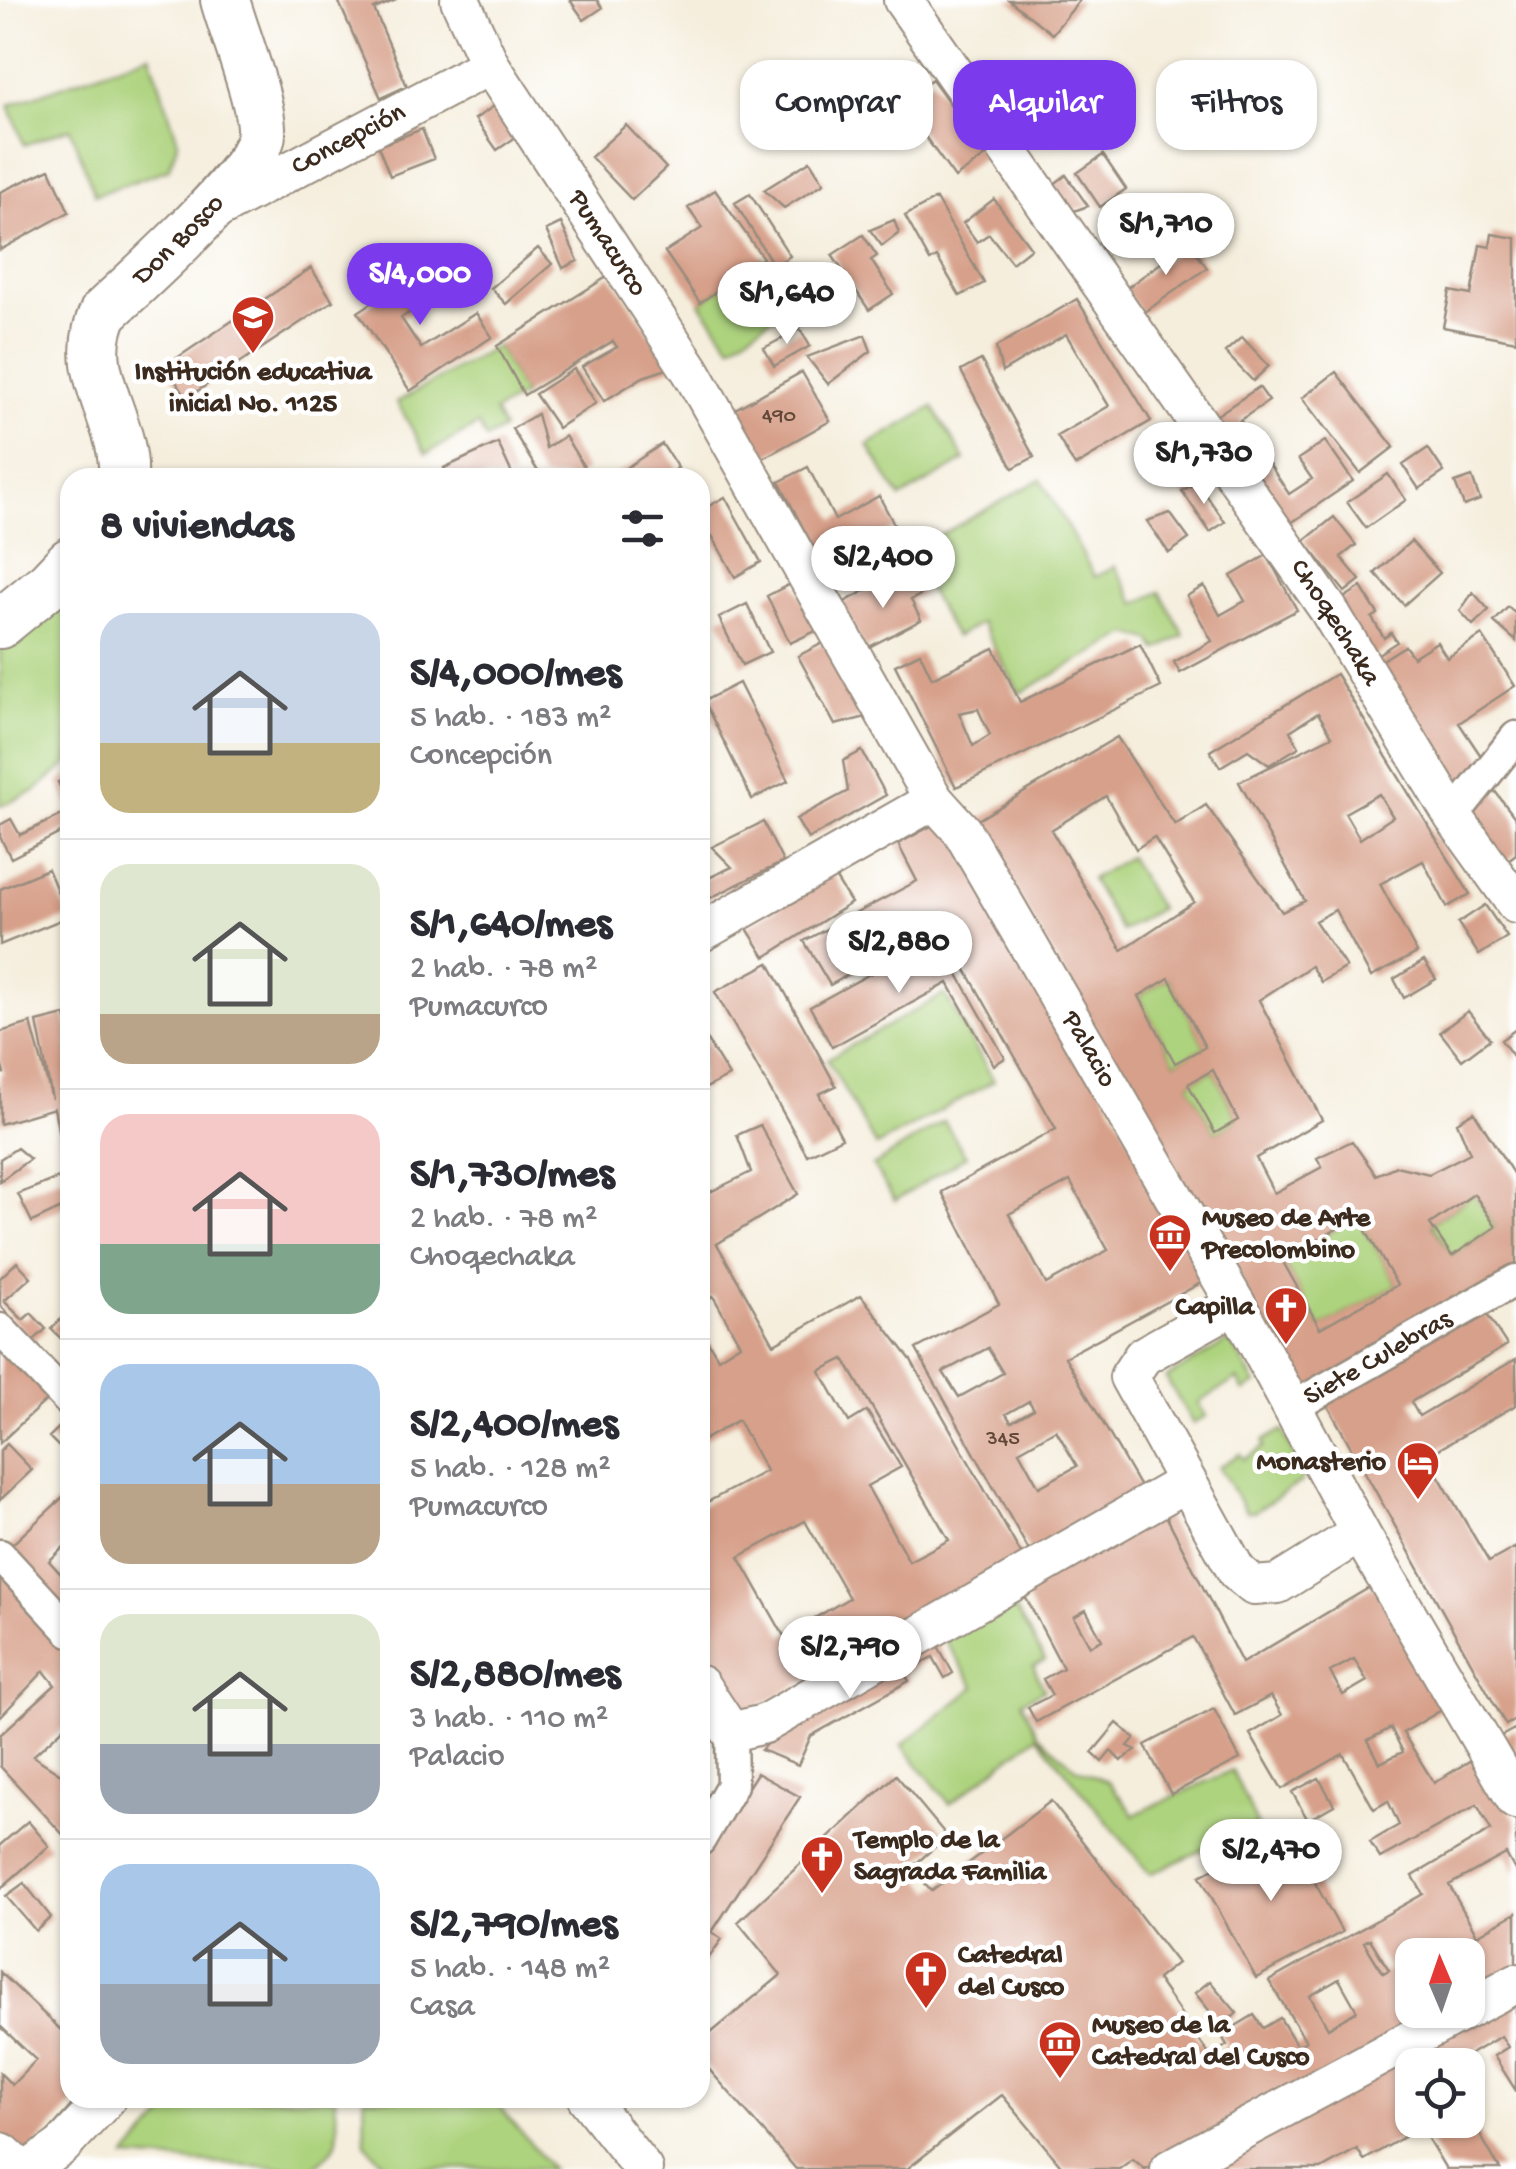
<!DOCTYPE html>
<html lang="es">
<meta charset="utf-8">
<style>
:root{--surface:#fff;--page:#f7f7f7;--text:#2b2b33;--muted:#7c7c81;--line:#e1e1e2;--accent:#7c3aed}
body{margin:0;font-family:"Gochi Hand",sans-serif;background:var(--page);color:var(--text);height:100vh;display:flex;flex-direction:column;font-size:38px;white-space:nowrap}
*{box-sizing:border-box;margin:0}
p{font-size:32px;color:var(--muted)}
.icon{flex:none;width:55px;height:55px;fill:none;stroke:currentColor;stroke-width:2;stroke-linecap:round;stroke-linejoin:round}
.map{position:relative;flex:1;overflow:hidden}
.sheet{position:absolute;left:60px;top:468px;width:650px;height:1640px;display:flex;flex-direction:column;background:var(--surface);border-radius:30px;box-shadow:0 2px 8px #0004}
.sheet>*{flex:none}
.guide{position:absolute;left:740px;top:60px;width:625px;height:90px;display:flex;gap:20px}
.needle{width:65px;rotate:358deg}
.tools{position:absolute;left:1395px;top:1938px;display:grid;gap:20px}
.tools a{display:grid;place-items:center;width:90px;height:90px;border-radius:20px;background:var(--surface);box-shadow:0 2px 8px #0004;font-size:50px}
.price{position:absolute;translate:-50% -85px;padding:0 22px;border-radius:35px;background:#fff;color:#222;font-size:32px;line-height:65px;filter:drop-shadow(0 2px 5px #0008)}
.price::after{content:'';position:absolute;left:50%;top:60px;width:30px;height:22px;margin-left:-15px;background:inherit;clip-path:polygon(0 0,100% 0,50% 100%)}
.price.active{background:var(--accent);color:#fff}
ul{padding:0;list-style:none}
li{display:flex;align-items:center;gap:30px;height:250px;padding:0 40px}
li+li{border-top:2px solid var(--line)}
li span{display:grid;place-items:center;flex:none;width:280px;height:200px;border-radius:30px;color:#555}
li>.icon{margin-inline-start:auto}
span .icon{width:120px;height:120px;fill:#fffc;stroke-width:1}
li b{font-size:42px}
h2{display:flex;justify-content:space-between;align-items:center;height:120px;padding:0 40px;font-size:42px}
.tag{padding:0 35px;border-radius:30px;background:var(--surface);box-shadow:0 2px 8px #0004;font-size:35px;line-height:90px}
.tag.active{background:var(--accent);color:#fff}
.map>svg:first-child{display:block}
.green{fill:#add37e;stroke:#747e4e;stroke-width:2.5}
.building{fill:#d7a08a;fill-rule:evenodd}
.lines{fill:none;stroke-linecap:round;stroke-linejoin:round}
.pedestrian-casing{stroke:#988c7e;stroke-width:35}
.minor-casing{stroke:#988c7e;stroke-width:42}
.tertiary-casing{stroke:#988c7e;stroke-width:52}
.pedestrian{stroke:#fff;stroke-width:30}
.minor{stroke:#fff;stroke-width:38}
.tertiary{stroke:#fff;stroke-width:48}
.labels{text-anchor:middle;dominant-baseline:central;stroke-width:9;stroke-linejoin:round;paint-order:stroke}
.number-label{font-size:22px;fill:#624839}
.street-label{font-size:28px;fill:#3b2a1e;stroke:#fff}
.poi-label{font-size:28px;font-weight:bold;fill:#3b2a1e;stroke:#fff;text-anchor:start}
</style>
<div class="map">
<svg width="1516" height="2169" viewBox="0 0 1516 2169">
<rect width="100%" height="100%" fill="#fff"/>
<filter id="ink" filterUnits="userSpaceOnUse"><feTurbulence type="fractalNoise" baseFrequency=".01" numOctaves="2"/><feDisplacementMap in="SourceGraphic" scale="20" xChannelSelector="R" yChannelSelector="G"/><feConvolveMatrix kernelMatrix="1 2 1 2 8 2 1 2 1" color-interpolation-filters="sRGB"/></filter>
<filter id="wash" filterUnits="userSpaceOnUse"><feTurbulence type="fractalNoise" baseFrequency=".0048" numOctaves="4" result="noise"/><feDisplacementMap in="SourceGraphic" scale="40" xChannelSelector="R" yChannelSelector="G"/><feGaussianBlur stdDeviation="2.25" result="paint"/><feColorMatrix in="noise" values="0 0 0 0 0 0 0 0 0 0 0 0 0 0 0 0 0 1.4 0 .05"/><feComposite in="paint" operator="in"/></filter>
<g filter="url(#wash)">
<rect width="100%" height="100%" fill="#f5eedd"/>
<!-- green -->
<path class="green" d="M150,54L178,141L169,169L95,195L70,128L24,145L9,105Z
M763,258L794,302L731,346L700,303Z
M497,346L524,395L494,412L503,429L486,439L478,425L426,454L397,402Z
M933,407L965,460L900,498L868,445Z
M1041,479L1095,577L1115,566L1136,604L1160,592L1184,635L1157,650L1151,640L1128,634L1020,693L981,623L955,637L908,553Z
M70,579V762L35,791L0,806V636Z
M1129,857L1159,909L1121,931L1091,879Z
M1169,978L1205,1047L1175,1063L1139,996Z
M945,994L994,1081L876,1146L827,1059Z
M1213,1070L1238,1120L1215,1133L1188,1084Z
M944,1121L966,1156L895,1201L873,1166Z
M1474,1194L1496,1227L1452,1256L1431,1224Z
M1358,1217L1397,1285L1320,1328L1282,1260Z
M1230,1340L1256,1384L1244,1392L1237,1379L1198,1403L1206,1416L1193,1424L1166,1378Z
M1282,1430L1304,1474L1301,1482L1254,1512H1246L1219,1467L1240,1454L1244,1459L1264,1447L1263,1441Z
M1011,1602L1045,1660L1033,1666L1044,1690L1022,1701L1038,1735L1076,1768L1109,1782L1134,1815L1232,1770L1257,1825L1150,1874L1037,1736L950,1804L902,1745L975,1687L942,1636Z
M181,2098H335C338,2138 345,2142 313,2169L126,2158Z
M364,2098H492L551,2168L390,2169L365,2143Z"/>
<g id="blocks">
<!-- building -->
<path class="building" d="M338,0H396L374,9L407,86L381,98Z
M570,0H597L602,8L584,20Z
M1009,0H1080L1052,34Z
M1049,60L1070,86L1013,131L992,106Z
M772,67L791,97L779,111L750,73Z
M932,79L987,155L955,178L900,102Z
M494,106L516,137L497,150L475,119Z
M626,125L666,168L632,200L591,157Z
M422,129L434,159L390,176L378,146Z
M1103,155L1126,189L1100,207L1077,173Z
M810,161L824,183L784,208L764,190Z
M50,169L69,212L0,250V192Z
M1066,175L1088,206L1071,212L1053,185Z
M715,190L763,258L700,303L665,252L702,228L688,208Z
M750,194L790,256L774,266L735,203Z
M936,199L984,283L960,296L937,257L930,261L905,216Z
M994,199L1031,248L1012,263L989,234L977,242L963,223Z
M894,220L899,233L882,246L870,230Z
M561,223L578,261L563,268L546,230Z
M1492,234L1516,238V341L1443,327L1450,291L1471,295L1480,245L1490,247Z
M863,235L877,256L871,260L893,294L869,310L832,255Z
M1189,242L1207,268L1142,314L1124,290Z
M538,248L552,264L506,304L491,288Z
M440,258L456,282L401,318L421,348L476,313L492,337L410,391L358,312Z
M311,268L333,301L187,398L165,366Z
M610,275L673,367L643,377L604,401L582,367L617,347L613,341L524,395L497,346Z
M1077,299L1151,421L1075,466L1057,436L1109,406L1066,334L1002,372L996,347Z
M800,329L810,346L774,366L764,348Z
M865,335L871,351L828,384L807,357Z
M1242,337L1269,366L1253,381L1225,352Z
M981,360L1034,457L1013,468L961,371Z
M574,369L596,403L558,428L535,394Z
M802,372L830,421L756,462L728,413Z
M1336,372L1394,447L1360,473L1302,398Z
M1259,387L1269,401L1240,420L1289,494L1312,479L1298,459L1325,441L1353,481L1285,527L1211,419Z
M537,414L546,448L565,436L586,470L573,478H542L512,429Z
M498,443L514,478H448L444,468Z
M662,444L678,468L663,478H611Z
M1428,448L1444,472L1419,489L1403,465Z
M808,467L835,520L879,496L896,528L823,566L779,482Z
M1388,474L1406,500L1366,528L1347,502Z
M1472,477L1480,500L1464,506L1455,483Z
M1197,482L1225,522L1210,532L1182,491Z
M725,497L761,562L735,577L712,536L700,542V511Z
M1170,513L1189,539L1169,553L1147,521Z
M1334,517L1356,545L1341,557L1360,580L1345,592L1304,541Z
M1411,541L1440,573L1404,605L1375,573Z
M1267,555L1297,610L1180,673L1174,662L1212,641L1187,596L1204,586L1220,615L1245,601L1231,576Z
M912,575L922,594L911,600L921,620L865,649L841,604L885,580L888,588Z
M794,582L818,630L790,643L767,596Z
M1361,587L1378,614L1372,618L1384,638L1391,633L1397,642L1372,658L1336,603Z
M1473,592L1489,610L1473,625L1460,611Z
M747,604L770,652L742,665L719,618Z
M1508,607L1516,614V641L1494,622Z
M1482,635L1515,686L1459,723L1485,762L1457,794L1373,666L1405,646L1413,657L1437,642L1447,658Z
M829,640L870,716L835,725L798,656Z
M1140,644L1161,687L956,787L895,665L920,653L932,678L994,648L1020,702ZM978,709L990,735L973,746L959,713Z
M1336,674L1470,894L1447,907L1423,861L1380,884L1417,953L1371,977L1335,910L1315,921L1346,967L1321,982L1311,966L1259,1000L1322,1120L1256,1158L1274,1193L1322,1167L1317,1158L1352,1141L1376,1175L1396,1166L1429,1174L1470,1153L1457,1122L1474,1112L1516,1178V1275L1306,1397L976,821L1117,737L1175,825L1206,805L1282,912L1305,901L1239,782L1332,736L1318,713L1290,731L1299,747L1269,765L1248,750L1220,767L1210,751ZM1379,794L1393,817L1360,839L1345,813ZM1106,796L1136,849L1154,837L1194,902L1122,950L1051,830ZM1169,978L1205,1047L1175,1063L1139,996ZM1213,1070L1238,1120L1215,1133L1188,1084ZM1474,1194L1496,1227L1452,1256L1430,1224ZM1358,1217L1397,1285L1320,1328L1282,1260Z
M739,683L788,781L752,799L704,701Z
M862,751L886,795L808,839L796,819L848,791L843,761Z
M70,776V807L58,782Z
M1491,786L1516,819V854L1500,866L1459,810Z
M66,813H70V828L11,858L0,837V825L11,819L20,835Z
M950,816L1208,1279L1065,1357L1144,1494L1032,1556L916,1349L999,1304L942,1192L1056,1129L940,924L830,985L804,941L917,881L898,844ZM1070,1181L1108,1250L1046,1284L1009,1214ZM988,1348L1003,1373L959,1397L943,1372ZM1029,1401L1034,1409L1011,1422L1006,1414ZM1056,1430L1077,1466L1039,1487L1019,1451Z
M763,822L783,862L700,903V882L732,867L712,847Z
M48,869L68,917L0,945V889Z
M833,874L851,903L765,957L746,927Z
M1485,905L1507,937L1479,955L1458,923Z
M937,937L1005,1058L994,1065L948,983L832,1047L810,1007Z
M1424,961L1436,979L1404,998L1394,979Z
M769,963L836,1086L819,1094L842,1138L807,1155L715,992Z
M1468,1011L1490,1039L1462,1060L1440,1032Z
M65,1015L70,1035L68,1184L54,1108L0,1124V1074L4,1073L0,1061V1032L31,1023L52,1099L37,1022Z
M700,1029L729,1076L700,1091Z
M1516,1029V1060L1501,1040Z
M760,1125L798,1194L717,1244L774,1344L861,1295L911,1360L1025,1561L735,1719L700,1661V1506L766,1471L738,1420L700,1442V1328L718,1358L740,1344L713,1296L700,1304V1197L751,1172L737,1135ZM844,1359L949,1540L909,1561L867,1486L901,1467L867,1411L849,1422L820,1371ZM805,1521L849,1598L784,1636L739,1557Z
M17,1148L30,1159L0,1181V1159Z
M63,1176L70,1204L32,1222L18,1194Z
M17,1262L31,1277L4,1301L23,1320L31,1313L46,1329L33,1341L0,1305V1278Z
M1480,1304L1507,1345L1411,1402L1419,1416L1516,1359V1405L1427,1456L1489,1562L1516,1547V1719L1506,1725L1323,1397Z
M70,1310V1347L51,1329Z
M0,1342L54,1393L0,1443Z
M70,1417V1458L49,1437Z
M7,1444L32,1470L0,1500V1451Z
M64,1496L70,1503V1541L49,1561L70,1584V1619L6,1550Z
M1160,1504L1242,1663L1374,1585L1448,1706L1403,1733L1434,1783L1479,1755L1516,1821V1872L1506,1854L1449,1885L1477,1935L1516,1913V1968L1468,1996V1955H1412V2010H1443L1253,2118L1145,2169L1133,2159L1119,2169H1064L1002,2095L907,2169H796L700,2059V2042L781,1975L738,1922L896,1775L947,1836L911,1868L932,1891L1051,1801L1177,1963L1157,1979L1210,2056L1227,2045L1221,2035L1254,2015L1263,2028L1280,2018L1297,2046L1306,2041L1269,1981L1423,1894L1413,1876L1491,1830L1477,1805L1380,1858L1370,1842L1399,1825L1388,1801L1374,1809L1343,1754L1282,1789L1250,1734L1282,1715L1271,1696L1235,1715L1193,1637L1036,1722L1028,1707L1052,1695L1043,1679L1063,1668L1018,1583ZM1086,1610L1102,1640L1090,1646L1074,1617ZM1354,1659L1367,1681L1343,1695L1330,1672ZM1391,1728L1403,1752L1380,1763L1368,1740ZM1370,1939L1389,1970L1383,1973L1364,1942ZM1339,1979L1357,2011L1328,2028L1310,1996Z
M0,1562L70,1640V1722L33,1756L67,1778L70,1775L68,1840L0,1766V1735L55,1685L44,1671L0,1717Z
M933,1637L953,1673L945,1678L933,1657L904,1673L909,1681L811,1736L798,1765L761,1750L789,1719Z
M1214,1709L1240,1759L1171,1794L1145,1745Z
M1117,1723L1135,1738L1128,1746L1136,1750L1121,1761L1111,1751L1102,1762L1092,1753Z
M1516,1728V1780L1494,1740Z
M757,1773L800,1797L712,1932L722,1939L700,1970V1863Z
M1319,1778L1334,1805L1308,1820L1292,1792Z
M28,1821L49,1846L0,1889V1845Z
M1286,1830L1342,1932L1256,1978L1200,1876Z
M24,1883L51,1917L36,1931L6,1896Z
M0,1972L63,2032L70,2025V2098H78L25,2158L0,2134V2073L12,2085L36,2060L0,2026Z
M1210,1981L1237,2013L1222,2026L1195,1993Z
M1516,1997V2091L1494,2056L1508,2047L1501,2036L1452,2065H1412V2120H1468V2114L1500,2169H1446L1421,2127L1364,2160L1357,2149L1321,2169H1205Z"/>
</g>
</g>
<g filter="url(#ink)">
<use href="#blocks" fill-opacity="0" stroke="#988c7e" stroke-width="2.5"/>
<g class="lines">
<!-- pedestrian casing -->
<g class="pedestrian-casing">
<g id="pedestrian">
<path d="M1453,816L1516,737"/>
<path d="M0,1329L70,1402"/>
<path id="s1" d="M1293,1407L1516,1280"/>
<path d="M0,1555L70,1631"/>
<path d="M700,1840L732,1785L731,1732"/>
</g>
</g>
<!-- minor casing -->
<g class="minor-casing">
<g id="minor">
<path id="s2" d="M460,0L490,65L691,371L934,800L962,831L1236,1304L1360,1533L1516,1800"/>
<path id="s3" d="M903,0L1328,609L1453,816L1516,904"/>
<path id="s4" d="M218,209L490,65"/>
<path d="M700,933L934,800"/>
<path d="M1236,1304L1143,1356L1129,1377L1237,1572L1254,1586L1278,1584L1360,1533"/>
<path d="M700,1685L731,1732L764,1724L1187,1482"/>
<path d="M587,2098L643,2169"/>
<path d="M30,2169L62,2146L107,2098"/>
<path d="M1170,2169L1516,1983"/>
</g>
</g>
<!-- tertiary casing -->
<g class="tertiary-casing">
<g id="tertiary">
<path id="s5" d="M123,478C127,418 75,373 104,312C136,282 259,173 261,134C263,104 234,33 225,0"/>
<path d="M0,624L50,583L70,562"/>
<path d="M0,2157L13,2169"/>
</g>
</g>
<!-- pedestrian -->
<use href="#pedestrian" class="pedestrian"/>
<!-- minor -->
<use href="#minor" class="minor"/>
<!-- tertiary -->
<use href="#tertiary" class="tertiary"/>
</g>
</g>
<!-- icons -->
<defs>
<g id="school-pin" transform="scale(2.25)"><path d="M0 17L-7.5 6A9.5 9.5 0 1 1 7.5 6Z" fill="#c8321e" stroke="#fff"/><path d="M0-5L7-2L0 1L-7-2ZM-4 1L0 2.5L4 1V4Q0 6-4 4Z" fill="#fff"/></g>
<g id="museum-pin" transform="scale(2.25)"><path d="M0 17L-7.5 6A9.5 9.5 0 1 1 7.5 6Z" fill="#c8321e" stroke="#fff"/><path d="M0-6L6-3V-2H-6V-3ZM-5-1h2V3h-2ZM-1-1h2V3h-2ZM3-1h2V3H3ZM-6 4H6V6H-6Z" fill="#fff"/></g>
<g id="church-pin" transform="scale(2.25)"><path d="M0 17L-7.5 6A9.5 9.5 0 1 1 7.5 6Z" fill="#c8321e" stroke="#fff"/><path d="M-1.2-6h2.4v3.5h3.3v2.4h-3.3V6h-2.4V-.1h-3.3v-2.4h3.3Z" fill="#fff"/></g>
<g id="hotel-pin" transform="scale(2.25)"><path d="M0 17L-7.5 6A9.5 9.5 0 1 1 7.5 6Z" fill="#c8321e" stroke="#fff"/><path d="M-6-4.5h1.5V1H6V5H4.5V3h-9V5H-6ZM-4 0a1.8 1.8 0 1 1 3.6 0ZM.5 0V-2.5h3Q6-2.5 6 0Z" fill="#fff"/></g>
</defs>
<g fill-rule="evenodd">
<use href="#school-pin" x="253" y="317"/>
<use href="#museum-pin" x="1170" y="1235"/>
<use href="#church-pin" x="1286" y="1308"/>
<use href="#hotel-pin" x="1418" y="1463"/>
<use href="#church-pin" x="822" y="1857"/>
<use href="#church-pin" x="926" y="1972"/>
<use href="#museum-pin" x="1060" y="2042"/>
</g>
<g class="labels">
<!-- number labels -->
<g class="number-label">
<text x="779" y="417">490</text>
<text x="1003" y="1440">345</text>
</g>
<!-- street labels -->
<g class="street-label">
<text stroke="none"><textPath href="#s4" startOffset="148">Concepción</textPath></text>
<text stroke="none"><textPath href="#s5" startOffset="275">Don Bosco</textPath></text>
<text stroke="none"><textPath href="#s2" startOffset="285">Pumacurco</textPath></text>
<text stroke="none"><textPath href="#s3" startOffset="758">Choqechaka</textPath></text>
<text stroke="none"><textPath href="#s2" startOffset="1225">Palacio</textPath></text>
<text stroke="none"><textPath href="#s1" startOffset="98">Siete Culebras</textPath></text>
</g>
<!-- poi labels -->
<g class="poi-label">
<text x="253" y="373" text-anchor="middle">Institución educativa<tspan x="253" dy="32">inicial No. 1125</tspan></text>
<text x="1202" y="1219">Museo de Arte<tspan x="1202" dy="32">Precolombino</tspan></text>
<text x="1254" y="1308" text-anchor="end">Capilla</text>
<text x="1386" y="1463" text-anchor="end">Monasterio</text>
<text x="854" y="1841">Templo de la<tspan x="854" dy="32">Sagrada Familia</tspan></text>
<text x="958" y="1956">Catedral<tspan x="958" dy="32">del Cusco</tspan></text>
<text x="1092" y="2026">Museo de la<tspan x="1092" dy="32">Catedral del Cusco</tspan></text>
</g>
</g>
</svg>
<div class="tools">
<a><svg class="needle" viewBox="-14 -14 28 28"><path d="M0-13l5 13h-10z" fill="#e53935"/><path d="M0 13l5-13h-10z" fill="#7c7c81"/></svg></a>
<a><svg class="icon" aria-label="locate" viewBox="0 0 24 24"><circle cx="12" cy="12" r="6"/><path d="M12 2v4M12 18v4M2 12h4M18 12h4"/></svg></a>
</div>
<b class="price" style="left:1166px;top:278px">S/1,710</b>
<b class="price active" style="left:420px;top:328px">S/4,000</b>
<b class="price" style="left:787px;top:347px">S/1,640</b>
<b class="price" style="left:1204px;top:507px">S/1,730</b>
<b class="price" style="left:883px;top:611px">S/2,400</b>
<b class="price" style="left:899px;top:996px">S/2,880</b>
<b class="price" style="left:850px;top:1701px">S/2,790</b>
<b class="price" style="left:1271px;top:1904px">S/2,470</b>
<div class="guide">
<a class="tag">Comprar</a>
<a class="tag active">Alquilar</a>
<a class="tag">Filtros</a>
</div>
<section class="sheet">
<h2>8 viviendas<svg class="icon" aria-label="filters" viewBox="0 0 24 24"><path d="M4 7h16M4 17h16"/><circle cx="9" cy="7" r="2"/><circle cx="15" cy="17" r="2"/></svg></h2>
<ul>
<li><span style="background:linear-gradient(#c9d6e8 65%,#c2b280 0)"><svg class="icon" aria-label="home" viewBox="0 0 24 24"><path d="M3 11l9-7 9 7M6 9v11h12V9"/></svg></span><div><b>S/4,000/mes</b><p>5 hab. · 183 m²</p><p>Concepción</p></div></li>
<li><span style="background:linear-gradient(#dfe7d0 75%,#b9a48a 0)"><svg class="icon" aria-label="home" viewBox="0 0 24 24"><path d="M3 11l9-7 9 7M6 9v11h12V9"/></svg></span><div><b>S/1,640/mes</b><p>2 hab. · 78 m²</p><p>Pumacurco</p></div></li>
<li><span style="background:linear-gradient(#f6c9c9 65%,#7fa58c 0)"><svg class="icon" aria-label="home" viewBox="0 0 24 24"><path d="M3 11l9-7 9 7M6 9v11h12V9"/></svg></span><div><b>S/1,730/mes</b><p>2 hab. · 78 m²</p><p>Choqechaka</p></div></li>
<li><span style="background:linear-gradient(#a9c7e8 60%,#b9a48a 0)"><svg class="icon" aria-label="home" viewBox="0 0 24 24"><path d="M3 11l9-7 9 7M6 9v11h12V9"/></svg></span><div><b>S/2,400/mes</b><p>5 hab. · 128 m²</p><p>Pumacurco</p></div></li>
<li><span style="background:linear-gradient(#dfe7d0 65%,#9aa5b1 0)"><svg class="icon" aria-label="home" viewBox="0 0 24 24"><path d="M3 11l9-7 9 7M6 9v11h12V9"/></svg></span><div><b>S/2,880/mes</b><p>3 hab. · 110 m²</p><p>Palacio</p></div></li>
<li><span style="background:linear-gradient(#a9c7e8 60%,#9aa5b1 0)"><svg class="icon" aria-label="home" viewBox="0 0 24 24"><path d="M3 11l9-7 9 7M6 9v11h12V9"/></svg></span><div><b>S/2,790/mes</b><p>5 hab. · 148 m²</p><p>Casa</p></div></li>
</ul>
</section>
</div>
